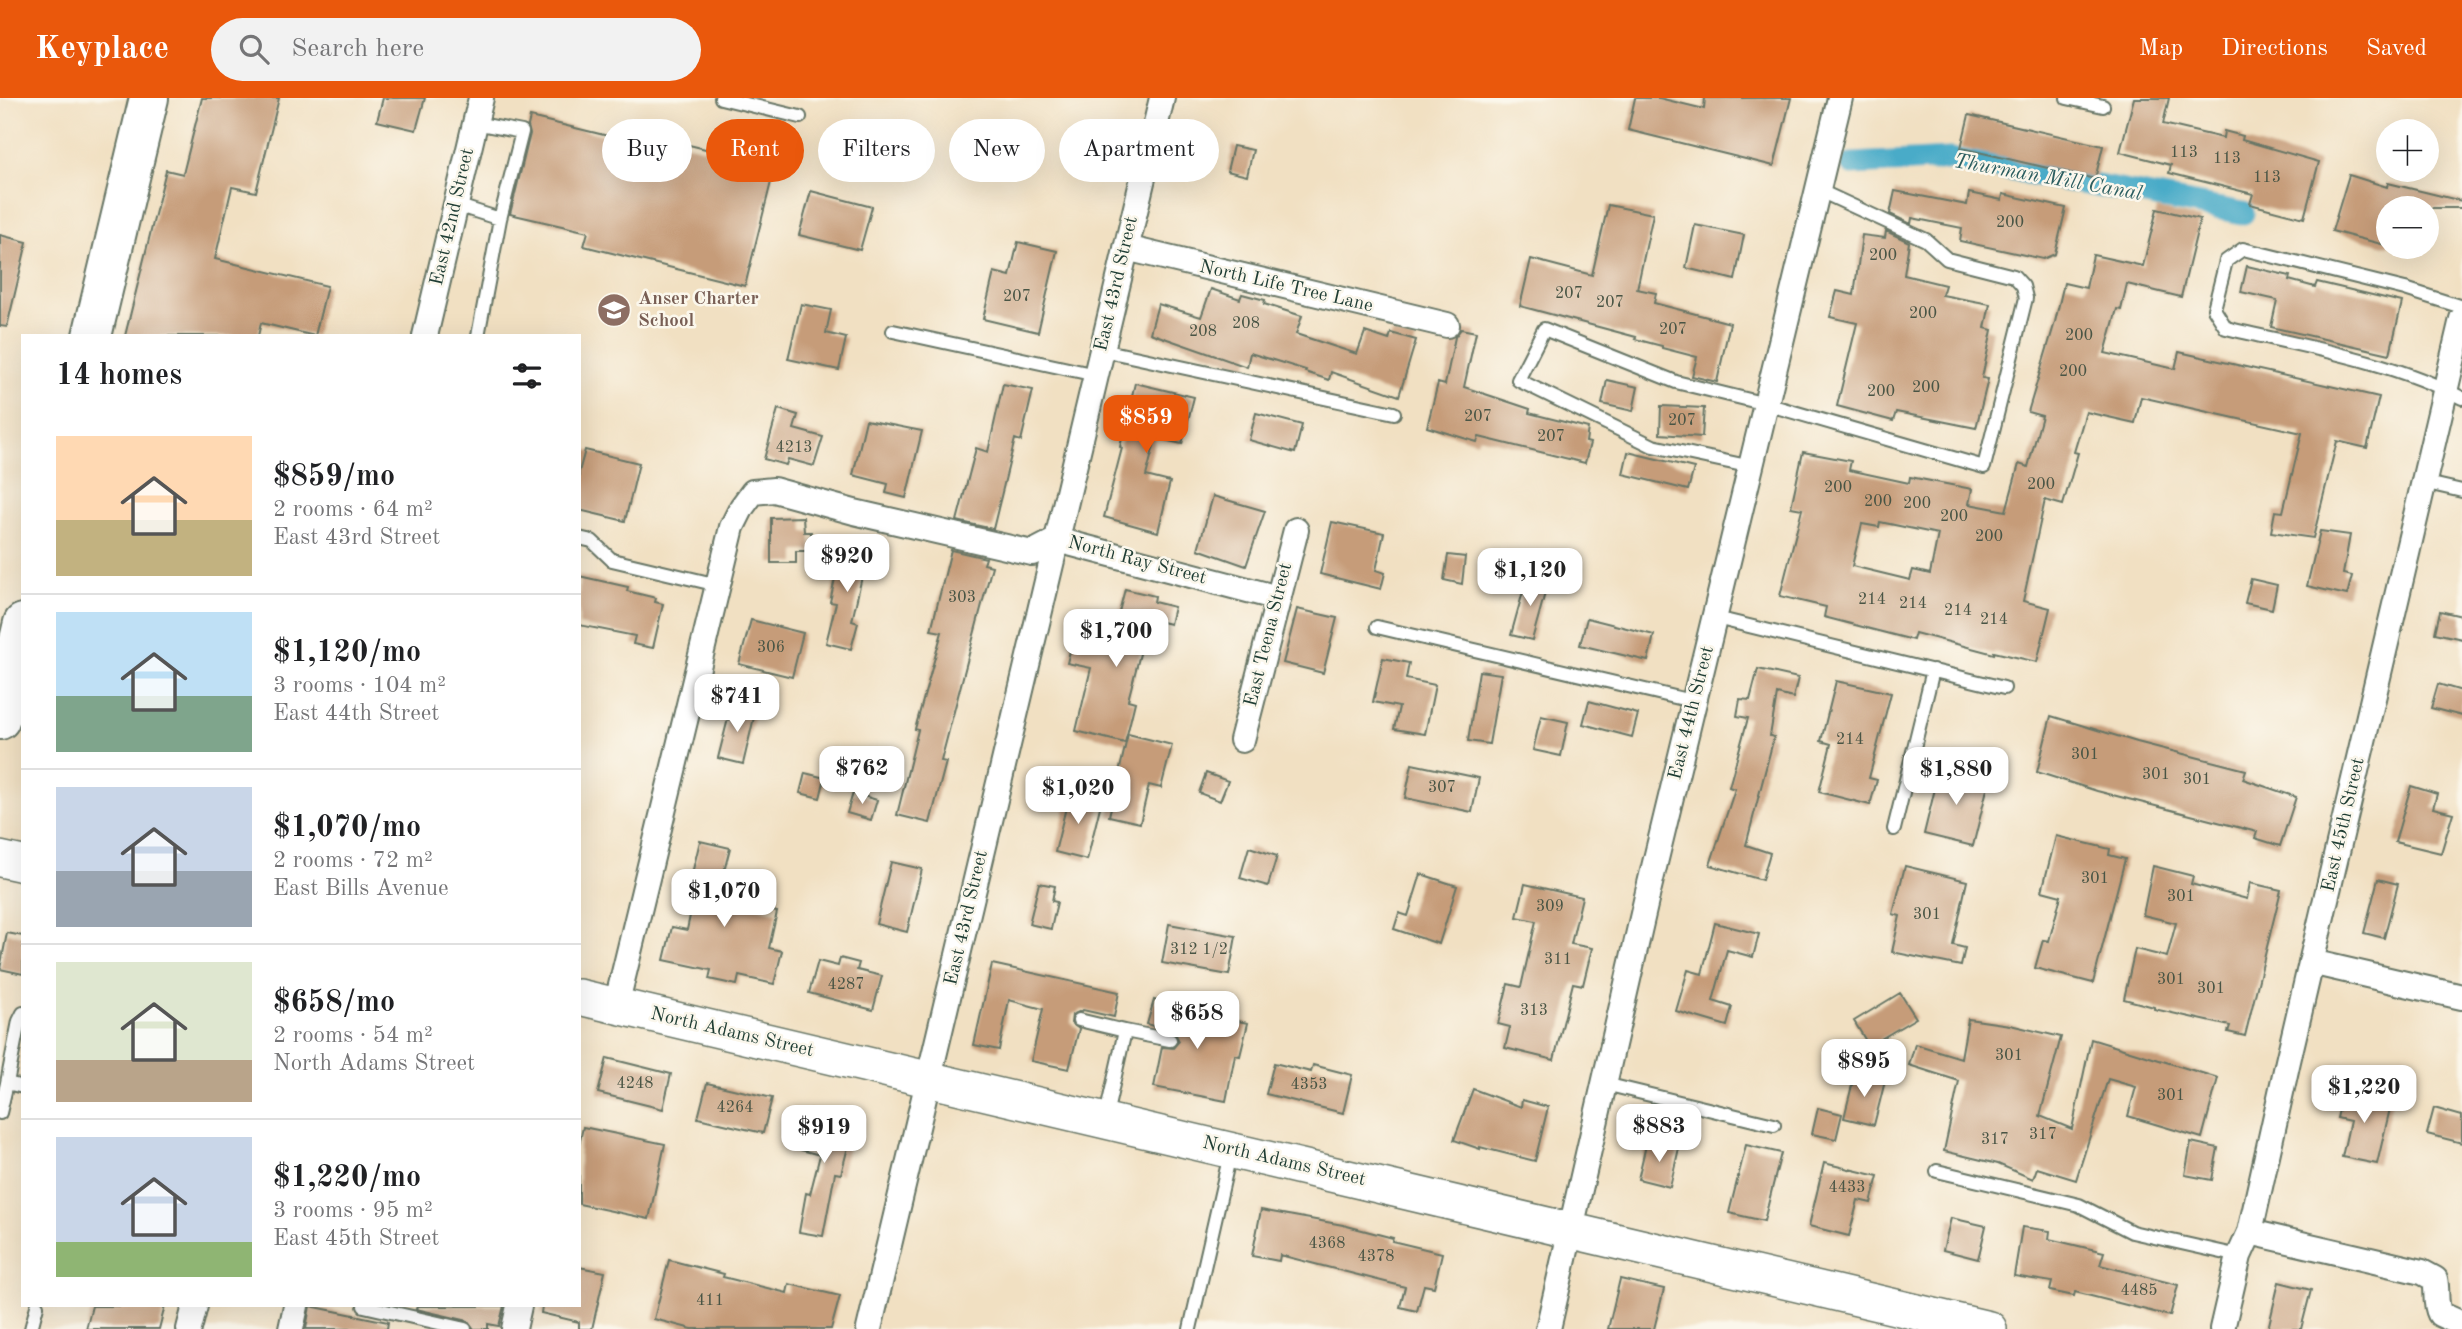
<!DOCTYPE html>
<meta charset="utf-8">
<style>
:root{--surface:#fff;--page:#f2f2f2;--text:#202124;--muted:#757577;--line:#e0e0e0;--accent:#ea580c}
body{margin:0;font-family:"Old Standard TT",serif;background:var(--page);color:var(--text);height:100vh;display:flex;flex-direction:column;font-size:26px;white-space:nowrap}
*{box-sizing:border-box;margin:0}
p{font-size:23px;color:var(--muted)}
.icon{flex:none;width:38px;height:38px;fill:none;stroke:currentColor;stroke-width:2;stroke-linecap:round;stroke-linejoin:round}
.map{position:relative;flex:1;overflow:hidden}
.sheet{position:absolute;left:21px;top:236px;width:560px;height:973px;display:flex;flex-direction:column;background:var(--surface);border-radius:0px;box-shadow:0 7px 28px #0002}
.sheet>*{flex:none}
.banner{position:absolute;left:602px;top:21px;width:665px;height:63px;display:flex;gap:14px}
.buttons{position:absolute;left:2376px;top:21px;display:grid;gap:14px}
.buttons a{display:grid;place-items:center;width:63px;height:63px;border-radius:50%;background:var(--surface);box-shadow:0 7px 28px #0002;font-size:35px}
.price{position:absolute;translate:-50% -60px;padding:0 16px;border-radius:14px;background:#fff;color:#222;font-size:23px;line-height:46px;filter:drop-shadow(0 2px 4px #0008)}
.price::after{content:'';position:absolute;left:50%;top:42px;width:21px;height:16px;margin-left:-10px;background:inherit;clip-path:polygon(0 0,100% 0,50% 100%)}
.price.active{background:var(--accent);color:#fff}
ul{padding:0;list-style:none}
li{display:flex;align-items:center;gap:21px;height:175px;padding:0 35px}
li+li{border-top:2px solid var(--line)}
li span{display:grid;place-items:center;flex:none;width:196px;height:140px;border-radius:0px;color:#555}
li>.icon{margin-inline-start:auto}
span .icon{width:84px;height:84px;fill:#fffc;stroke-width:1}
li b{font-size:30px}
h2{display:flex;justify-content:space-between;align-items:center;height:84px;padding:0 35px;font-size:30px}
.tag{padding:0 24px;border-radius:32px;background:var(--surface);box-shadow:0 7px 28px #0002;font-size:24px;line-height:63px}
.tag.active{background:var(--accent);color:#fff}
header{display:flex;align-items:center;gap:42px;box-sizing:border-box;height:98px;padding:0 35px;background:var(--accent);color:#fff}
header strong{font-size:33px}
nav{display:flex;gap:38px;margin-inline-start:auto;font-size:24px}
.search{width:490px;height:63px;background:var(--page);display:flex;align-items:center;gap:18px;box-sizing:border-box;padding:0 24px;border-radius:38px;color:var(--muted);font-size:26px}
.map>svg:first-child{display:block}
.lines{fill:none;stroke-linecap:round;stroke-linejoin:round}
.canal{stroke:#49abc8;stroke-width:23}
.building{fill:#c69c79;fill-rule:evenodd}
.lane-casing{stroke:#687666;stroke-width:16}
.street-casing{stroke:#687666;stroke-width:28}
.secondary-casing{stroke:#687666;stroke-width:38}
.primary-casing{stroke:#687666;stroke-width:42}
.lane{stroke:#fff;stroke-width:12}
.street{stroke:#fff;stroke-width:24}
.secondary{stroke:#fff;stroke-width:35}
.primary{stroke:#fff;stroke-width:38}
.labels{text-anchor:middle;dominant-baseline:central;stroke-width:5;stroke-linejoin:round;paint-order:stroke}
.number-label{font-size:16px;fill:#495545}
.street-label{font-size:19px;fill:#1f3d34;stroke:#fbf7ec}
.education-label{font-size:19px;font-weight:bold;fill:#785e54;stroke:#fbf7ec;text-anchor:start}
.water-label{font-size:21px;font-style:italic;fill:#2c5e60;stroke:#fbf7ec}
</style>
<header>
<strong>Keyplace</strong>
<div class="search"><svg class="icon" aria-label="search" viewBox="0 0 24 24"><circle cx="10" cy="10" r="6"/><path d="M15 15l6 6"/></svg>Search here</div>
<nav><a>Map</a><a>Directions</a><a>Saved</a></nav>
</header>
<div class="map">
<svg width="2462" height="1231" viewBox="0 0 2462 1231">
<rect width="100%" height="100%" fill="#fbf7ec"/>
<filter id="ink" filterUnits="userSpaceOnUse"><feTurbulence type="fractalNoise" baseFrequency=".0143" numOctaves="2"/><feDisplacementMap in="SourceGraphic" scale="14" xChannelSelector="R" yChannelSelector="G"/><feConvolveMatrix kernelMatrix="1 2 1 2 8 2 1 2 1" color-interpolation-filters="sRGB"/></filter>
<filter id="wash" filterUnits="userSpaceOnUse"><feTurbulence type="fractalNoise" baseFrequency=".00686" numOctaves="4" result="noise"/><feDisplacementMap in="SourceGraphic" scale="28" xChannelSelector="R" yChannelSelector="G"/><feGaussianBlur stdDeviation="1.57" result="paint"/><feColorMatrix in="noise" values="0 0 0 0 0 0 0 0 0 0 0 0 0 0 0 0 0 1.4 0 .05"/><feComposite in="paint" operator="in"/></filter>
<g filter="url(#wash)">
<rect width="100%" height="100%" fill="#f1e0c2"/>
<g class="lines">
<!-- canal -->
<path class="canal" d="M1852,66L1951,61L2243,115"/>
</g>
<g id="blocks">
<!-- building -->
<path class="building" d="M202,0H279L256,94L232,89L215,161L327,188L315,238L261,225L258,238H125L166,72L183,76Z
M383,0H425L416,32L377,23Z
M1635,0H1659L1704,11L1705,0H1791L1774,68L1628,32Z
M2134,0H2169L2163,26L2223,40L2224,33L2243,38L2242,42L2319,64L2304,120L2250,106L2253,96L2169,75L2171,67L2120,54Z
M1969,17L2103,48L2095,81L1961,50Z
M530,19L637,45L640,35L775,68L745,188L584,148L588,134L510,116L530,36L528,28Z
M1233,48L1253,52L1247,78L1227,73Z
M2349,77L2387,89L2388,85L2462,103V110H2389V148L2354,139L2332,133Z
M811,93L872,109L860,152L799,137Z
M1895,93L1967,107L1969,95L2002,102L2003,96L2066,110L2055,156L2043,161L1960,143L1962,130L1912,120L1911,126L1890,116Z
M1608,107L1653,116L1637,191L1656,195L1654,205L1730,225L1717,284L1692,278L1697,259L1662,250V248L1635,241L1636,239L1520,208L1531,161L1592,177Z
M2157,111L2200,121L2181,199L2127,186L2121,212L2117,211L2105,255L2175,271L2179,254L2379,299L2367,350L2337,343L2313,440L2271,434L2275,413L2283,414L2302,335L2141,299L2135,325L2086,314L2074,354L2078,355L2063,407L2045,402L2023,503L2050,510L2037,564L1994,554V556L1915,535L1913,542L1824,519L1826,509L1780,498L1802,411L1791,409L1803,354L1851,363L1849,372L1909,385L1910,379L1972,391L1969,406L2006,413L2019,366L2028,369L2042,318L2028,314L2055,224L2064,185L2086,190L2093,157L2143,168ZM1880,424L1938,436L1930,476L1913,472L1910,482L1852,468L1862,426L1879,429Z
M1695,127L1744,137L1735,182L1686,170Z
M1886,133L1909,144L1904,177L1945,187L1942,197L1990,206L1985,230L1992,232L1982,280L1988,281L1976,330L1896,314L1893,323L1837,308L1857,225L1830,219L1837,193L1854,197L1862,137L1885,140Z
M0,137L27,144L7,229L0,228Z
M1018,144L1057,153L1038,234L983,221L994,174L1010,178Z
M2247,168L2290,178L2289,182L2315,189L2317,184L2402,204L2390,256L2271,229L2277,202L2241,194Z
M1211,191L1240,201L1242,196L1265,202L1264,206L1302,218L1296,236L1357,256L1365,234L1389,242L1391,235L1416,242L1399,298L1331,274L1329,282L1305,274L1306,272L1250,255L1247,269L1150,235L1158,206L1201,219Z
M801,206L831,212L826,235L846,240L839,272L788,261Z
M1461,231L1476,234L1464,289L1530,311L1529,315L1588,330L1586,344L1590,345L1585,365L1479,339L1477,344L1427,329L1438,285L1445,287L1455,239Z
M1607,282L1638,289L1633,313L1602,306Z
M1135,285L1194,299L1182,346L1156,340L1146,378L1170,384L1158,434L1104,419L1122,350L1120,349Z
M1003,286L1033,292L1021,343L1015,341L993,431L957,423L976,350L988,354Z
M1661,308L1704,310L1702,339L1660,336Z
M778,311L798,317L794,331L823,339L814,368L788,361L786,367L764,361Z
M1256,315L1302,327L1295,355L1249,342Z
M866,322L922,333L906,400L886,395L888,386L853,377Z
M585,352L639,365L625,423L579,412V374Z
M1628,354L1694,370L1688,392L1623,376Z
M1213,398L1265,413L1246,468L1198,451Z
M803,419L804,434H811V453H796V465H771V420Z
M1332,424L1384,435L1376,472L1385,475L1381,491L1320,476Z
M2320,433L2350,437L2343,476L2352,478L2347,497L2307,488Z
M842,447L874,454L869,476L863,474L852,523L858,525L851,551L826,545L836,505L830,504Z
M951,452L986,460L984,466L992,468L941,663L946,664L930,725L897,717L918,632L915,631L942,534L931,532Z
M1448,457L1465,459L1462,486L1444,482Z
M579,478L628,489L627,493L656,500L655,504L663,506L653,550L633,546L635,538L579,527Z
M1527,479L1548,484L1532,542L1511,537Z
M2251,481L2277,487L2272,511L2245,505Z
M1125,491L1155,498L1154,504L1174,509L1170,526L1149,521L1128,602L1135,604L1125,645L1076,633L1091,570L1067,565L1073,541L1117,551L1126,516L1119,514Z
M1297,511L1337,520L1323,575L1283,565Z
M2440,513L2462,518V541L2435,535Z
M1587,520L1654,537L1648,563L1580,547Z
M751,522L803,535L792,579L739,566Z
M1383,560L1409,565L1406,581L1435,587L1425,636L1394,631L1399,609L1373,604Z
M1758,571L1798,580L1793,600L1777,596L1770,638L1774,639L1746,747L1770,755L1762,782L1710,767L1735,691L1729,689L1748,620L1737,618L1740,601L1750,602Z
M1479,573L1501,576L1489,646L1468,643Z
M1836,583L1891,595L1869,680L1877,682L1870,707L1819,694L1831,646L1821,643Z
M2438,586L2462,593V618L2431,610Z
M1589,603L1638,616L1632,639L1583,626Z
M732,605L756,611L743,666L718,660Z
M1541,618L1568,624L1561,658L1533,652Z
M2051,618L2137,644L2246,672L2243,681L2296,699L2280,748L2255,740L2257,734L2097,693L2037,674Z
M1128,636L1172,647L1161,690L1149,687L1140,725L1109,718Z
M1412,666L1479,680L1472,714L1405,700Z
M1940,670L1989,683L1973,748L1924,736Z
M805,675L825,680L820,700L800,695Z
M1206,675L1228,683L1220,703L1199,695Z
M2411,688L2437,696L2433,710L2453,715L2441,755L2395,744Z
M1070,693L1102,701L1087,762L1055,754Z
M853,695L877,702L871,722L847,715Z
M2056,738L2110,751L2109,757L2125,761L2093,885L2035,870L2043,842L2049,843L2061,798L2042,793Z
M700,743L730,750L717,801L777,814L769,850L782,853L774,886L739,878L737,887L709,881L711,872L664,862L672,829L687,832L697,785L690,784Z
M1249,749L1277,758L1268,788L1240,780Z
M891,764L922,771L907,834L876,826Z
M1905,768L1967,783L1953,847L1965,850L1961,868L1892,854L1900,818L1893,816Z
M2153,768L2193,778L2191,786L2247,801L2250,785L2281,792L2245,938L2228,934L2230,928L2154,911V909L2124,901L2135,851L2167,859L2176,825L2143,817Z
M1421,776L1457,788L1439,846L1394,831L1399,815L1408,818Z
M2378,781L2398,786L2384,840L2364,835Z
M1039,785L1055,788L1052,803L1057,804L1051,831L1029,826Z
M1525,786L1582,799L1571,846L1592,850L1583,887L1573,885L1554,962L1505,950L1510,929L1498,926L1508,886L1521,889L1536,823L1517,819Z
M1715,825L1759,836L1753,859L1727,852L1713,903L1732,909L1727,928L1676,913L1688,872L1702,876Z
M1169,826L1236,838L1229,877L1162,865Z
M7,835L23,838V876L0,871Z
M840,860L859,865L857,872L882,878L873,912L809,895L818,863L838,868Z
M992,866L1119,894L1114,919L1083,912L1072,917L1071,925L1079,931L1069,971L1031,963L1043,911L1009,902L999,952L974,947Z
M1900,895L1916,920L1869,948L1854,923Z
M1154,902L1217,919L1248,925L1240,958L1235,957L1226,1003L1154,989L1162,949L1173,950L1179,943L1175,935L1147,926Z
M1968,921L2010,927L2061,939L2040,1018L2072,1031L2091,941L2218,980L2202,1040L2128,1018L2136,989L2108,981L2076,1082L2037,1070L2033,1081L1998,1066L1944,1053L1959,983L1909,967L1915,946L1961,960Z
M607,960L671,976L663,1011L598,995Z
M1274,965L1311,974L1313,967L1352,977L1343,1015L1266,996Z
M1855,975L1885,983L1874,1027L1844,1020Z
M707,985L772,1000L763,1035L698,1020Z
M1473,991L1521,1009L1522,1002L1548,1009L1535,1063L1480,1049V1051L1454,1042Z
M2344,991L2392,1002L2377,1066L2342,1059L2350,1023L2337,1020Z
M1818,1010L1842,1016L1836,1041L1812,1036Z
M2434,1010L2462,1018V1045L2427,1036Z
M811,1011L855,1022L841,1076L835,1075L823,1138L799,1134L806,1095L810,1096L820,1057L801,1052Z
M583,1029L665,1046L649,1121L579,1106V1047Z
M1647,1043L1679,1050L1670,1089L1638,1081Z
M2191,1044L2218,1050L2212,1082L2185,1077Z
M1746,1047L1781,1055L1764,1123L1729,1115Z
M1824,1065L1878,1078L1871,1105L1858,1102L1849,1138L1809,1128Z
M1261,1112L1343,1127L1393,1140L1392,1143L1442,1155L1434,1189L1424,1187L1417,1213L1400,1209L1405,1189L1280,1157L1279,1163L1252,1158Z
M1951,1120L1986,1128L1978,1161L1943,1152Z
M2022,1129L2050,1133L2049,1141L2104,1154L2100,1167L2178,1187L2170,1218L2075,1194L2074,1198L2050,1193L2052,1184L2014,1178Z
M669,1162L724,1176L723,1179L787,1195L789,1186L840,1198L831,1231H692L654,1221Z
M579,1169L605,1174L592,1231H579V1224L541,1215L542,1208H579Z
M1620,1181L1664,1191L1654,1231H1608Z
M2279,1184L2311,1192L2301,1231H2268Z
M92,1208H165L159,1231H86Z
M310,1208L388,1224L387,1231H306Z
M417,1208H504L499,1228L488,1226V1231H474L468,1223L416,1211Z"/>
</g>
</g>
<g filter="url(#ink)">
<use href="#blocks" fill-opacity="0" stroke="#687666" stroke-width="2"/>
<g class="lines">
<!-- lane casing -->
<g class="lane-casing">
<path id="lane" d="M721,0L800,19
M2067,0L2103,8
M456,107L500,121L522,34L475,25
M2462,209L2405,191L2243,151L2226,163L2214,211L2226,230C2305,249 2390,262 2462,300
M893,233L1096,277
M478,238L500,121
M1102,252L1394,315
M1752,369L1653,348L1518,282L1544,231L1676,284L1766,306L1984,369L2026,200L2023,188L2014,178L1947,161L1926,142L1818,92
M2423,384L2462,393
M579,440L592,443L612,462L718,487
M1716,520L2004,590
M1377,529L1696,604
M1894,731L1933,572
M1079,922L1125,933L1105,1022
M1125,933L1170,942
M7,985L19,923L23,915
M1605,986L1774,1027
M0,1015L7,985L23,989
M1937,1073L2079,1107L2132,1134L2239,1158
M364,1208L465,1231
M31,1231L37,1208
M1190,1231L1230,1056"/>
</g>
<!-- street casing -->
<g class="street-casing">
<path id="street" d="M1126,150L1447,227
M425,238L481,0
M1242,642L1296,432
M2311,864L2462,899
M616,908L732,429L742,409L753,394L774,392L854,414L1032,455L1057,442L1278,500
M2250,1134L2422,1174L2435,1181C2438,1194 2434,1204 2440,1216L2462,1226
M189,1231L195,1208
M291,1231L296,1208
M514,1231L519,1208
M869,1231L1162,0
M1548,1231L1648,794L1840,0
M2222,1231L2239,1158L2250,1134L2288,963L2462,221"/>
</g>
<!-- secondary casing -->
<g class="secondary-casing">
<path id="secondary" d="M0,761L23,766
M579,899L1989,1231"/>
</g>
<!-- primary casing -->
<g class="primary-casing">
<path id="primary" d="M92,238L149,0
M0,622L23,525"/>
</g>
<!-- lane -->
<use href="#lane" class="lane"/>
<!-- street -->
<use href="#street" class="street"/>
<!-- secondary -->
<use href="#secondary" class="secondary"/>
<!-- primary -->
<use href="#primary" class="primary"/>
</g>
</g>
<!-- icons -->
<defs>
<g id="school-disc" transform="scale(1.75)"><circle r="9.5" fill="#8d6e63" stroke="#fbf7ec"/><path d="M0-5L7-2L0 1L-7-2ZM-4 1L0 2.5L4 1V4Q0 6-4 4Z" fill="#fff"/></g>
</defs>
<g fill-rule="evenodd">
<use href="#school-disc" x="614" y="212"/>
</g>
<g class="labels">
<!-- number labels -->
<g class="number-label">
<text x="2184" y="55">113</text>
<text x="2227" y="61">113</text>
<text x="2267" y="80">113</text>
<text x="2010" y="125">200</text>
<text x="1883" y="158">200</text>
<text x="1569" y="196">207</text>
<text x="1017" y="199">207</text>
<text x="1610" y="205">207</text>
<text x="1923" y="216">200</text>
<text x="1246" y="226">208</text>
<text x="1673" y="232">207</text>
<text x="1203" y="234">208</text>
<text x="2079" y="238">200</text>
<text x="2073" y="274">200</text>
<text x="1926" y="290">200</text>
<text x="1881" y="294">200</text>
<text x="1478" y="319">207</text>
<text x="1682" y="323">207</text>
<text x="1551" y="339">207</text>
<text x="794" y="350">4213</text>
<text x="2041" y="387">200</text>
<text x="1838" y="390">200</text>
<text x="1878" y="404">200</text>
<text x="1917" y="406">200</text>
<text x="1954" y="419">200</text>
<text x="1989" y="439">200</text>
<text x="962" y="500">303</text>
<text x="1872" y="502">214</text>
<text x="1913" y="506">214</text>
<text x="1958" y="513">214</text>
<text x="1994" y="522">214</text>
<text x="771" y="550">306</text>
<text x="1850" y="642">214</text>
<text x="2085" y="657">301</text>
<text x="2156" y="677">301</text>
<text x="2197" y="682">301</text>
<text x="1442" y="690">307</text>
<text x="2095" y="781">301</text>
<text x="2181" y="799">301</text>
<text x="1550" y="809">309</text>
<text x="1927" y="817">301</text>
<text x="1199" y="852">312 1/2</text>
<text x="1558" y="862">311</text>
<text x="2171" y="882">301</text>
<text x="846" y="887">4287</text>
<text x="2211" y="891">301</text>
<text x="1534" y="913">313</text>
<text x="2009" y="958">301</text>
<text x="635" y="986">4248</text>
<text x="1309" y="987">4353</text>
<text x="2171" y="998">301</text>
<text x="735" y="1010">4264</text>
<text x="2043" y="1037">317</text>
<text x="1995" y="1042">317</text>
<text x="1847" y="1090">4433</text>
<text x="1327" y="1146">4368</text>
<text x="1376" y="1159">4378</text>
<text x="2139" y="1193">4485</text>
<text x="710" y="1203">411</text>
</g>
<!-- street labels -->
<g class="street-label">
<text transform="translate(453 119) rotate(-77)">East 42nd Street</text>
<text transform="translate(1117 186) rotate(-77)">East 43rd Street</text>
<text transform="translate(1286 189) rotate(13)">North Life Tree Lane</text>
<text transform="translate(1137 463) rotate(15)">North Ray Street</text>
<text transform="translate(1269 537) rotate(-76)">East Teena Street</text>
<text transform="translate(1692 615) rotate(-76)">East 44th Street</text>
<text transform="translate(2344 727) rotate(-77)">East 45th Street</text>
<text transform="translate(967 820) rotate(-77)">East 43rd Street</text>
<text transform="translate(732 935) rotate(13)">North Adams Street</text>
<text transform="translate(1284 1064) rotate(13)">North Adams Street</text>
</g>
<!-- education labels -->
<g class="education-label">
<text x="638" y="201">Anser Charter<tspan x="638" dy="22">School</tspan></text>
</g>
<!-- water labels -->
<g class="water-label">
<text transform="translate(2048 80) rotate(10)">Thurman Mill Canal</text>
</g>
</g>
</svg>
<div class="buttons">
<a>+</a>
<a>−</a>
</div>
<b class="price active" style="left:1146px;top:357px">$859</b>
<b class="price" style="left:847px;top:496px">$920</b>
<b class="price" style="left:1530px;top:510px">$1,120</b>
<b class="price" style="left:1116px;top:571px">$1,700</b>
<b class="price" style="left:737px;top:636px">$741</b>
<b class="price" style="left:862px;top:708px">$762</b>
<b class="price" style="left:1956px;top:709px">$1,880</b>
<b class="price" style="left:1078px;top:728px">$1,020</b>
<b class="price" style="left:724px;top:831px">$1,070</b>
<b class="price" style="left:1197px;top:953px">$658</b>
<b class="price" style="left:1864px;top:1001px">$895</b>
<b class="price" style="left:2364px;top:1027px">$1,220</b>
<b class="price" style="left:1659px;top:1066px">$883</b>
<b class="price" style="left:824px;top:1067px">$919</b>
<div class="banner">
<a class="tag">Buy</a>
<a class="tag active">Rent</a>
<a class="tag">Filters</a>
<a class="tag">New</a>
<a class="tag">Apartment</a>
</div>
<section class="sheet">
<h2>14 homes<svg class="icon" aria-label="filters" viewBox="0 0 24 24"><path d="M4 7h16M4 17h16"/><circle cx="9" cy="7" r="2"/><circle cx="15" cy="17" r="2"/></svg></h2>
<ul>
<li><span style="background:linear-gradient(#ffd9b3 60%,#c2b280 0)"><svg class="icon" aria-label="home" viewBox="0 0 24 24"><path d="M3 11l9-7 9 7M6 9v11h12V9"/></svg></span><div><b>$859/mo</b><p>2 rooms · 64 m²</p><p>East 43rd Street</p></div></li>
<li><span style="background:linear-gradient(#bfe0f5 60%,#7fa58c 0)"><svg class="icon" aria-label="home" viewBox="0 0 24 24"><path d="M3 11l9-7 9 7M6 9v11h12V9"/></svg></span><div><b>$1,120/mo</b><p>3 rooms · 104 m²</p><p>East 44th Street</p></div></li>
<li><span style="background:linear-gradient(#c9d6e8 60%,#9aa5b1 0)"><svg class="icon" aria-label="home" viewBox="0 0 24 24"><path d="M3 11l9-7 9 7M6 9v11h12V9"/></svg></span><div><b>$1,070/mo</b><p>2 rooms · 72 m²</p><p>East Bills Avenue</p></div></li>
<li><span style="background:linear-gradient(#dfe7d0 70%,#b9a48a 0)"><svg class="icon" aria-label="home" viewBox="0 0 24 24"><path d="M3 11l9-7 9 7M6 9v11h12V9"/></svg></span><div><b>$658/mo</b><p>2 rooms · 54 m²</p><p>North Adams Street</p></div></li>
<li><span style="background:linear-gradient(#c9d6e8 75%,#8fb573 0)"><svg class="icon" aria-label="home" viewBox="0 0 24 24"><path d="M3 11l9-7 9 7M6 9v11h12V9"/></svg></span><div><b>$1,220/mo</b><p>3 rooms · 95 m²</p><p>East 45th Street</p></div></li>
</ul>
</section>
</div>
